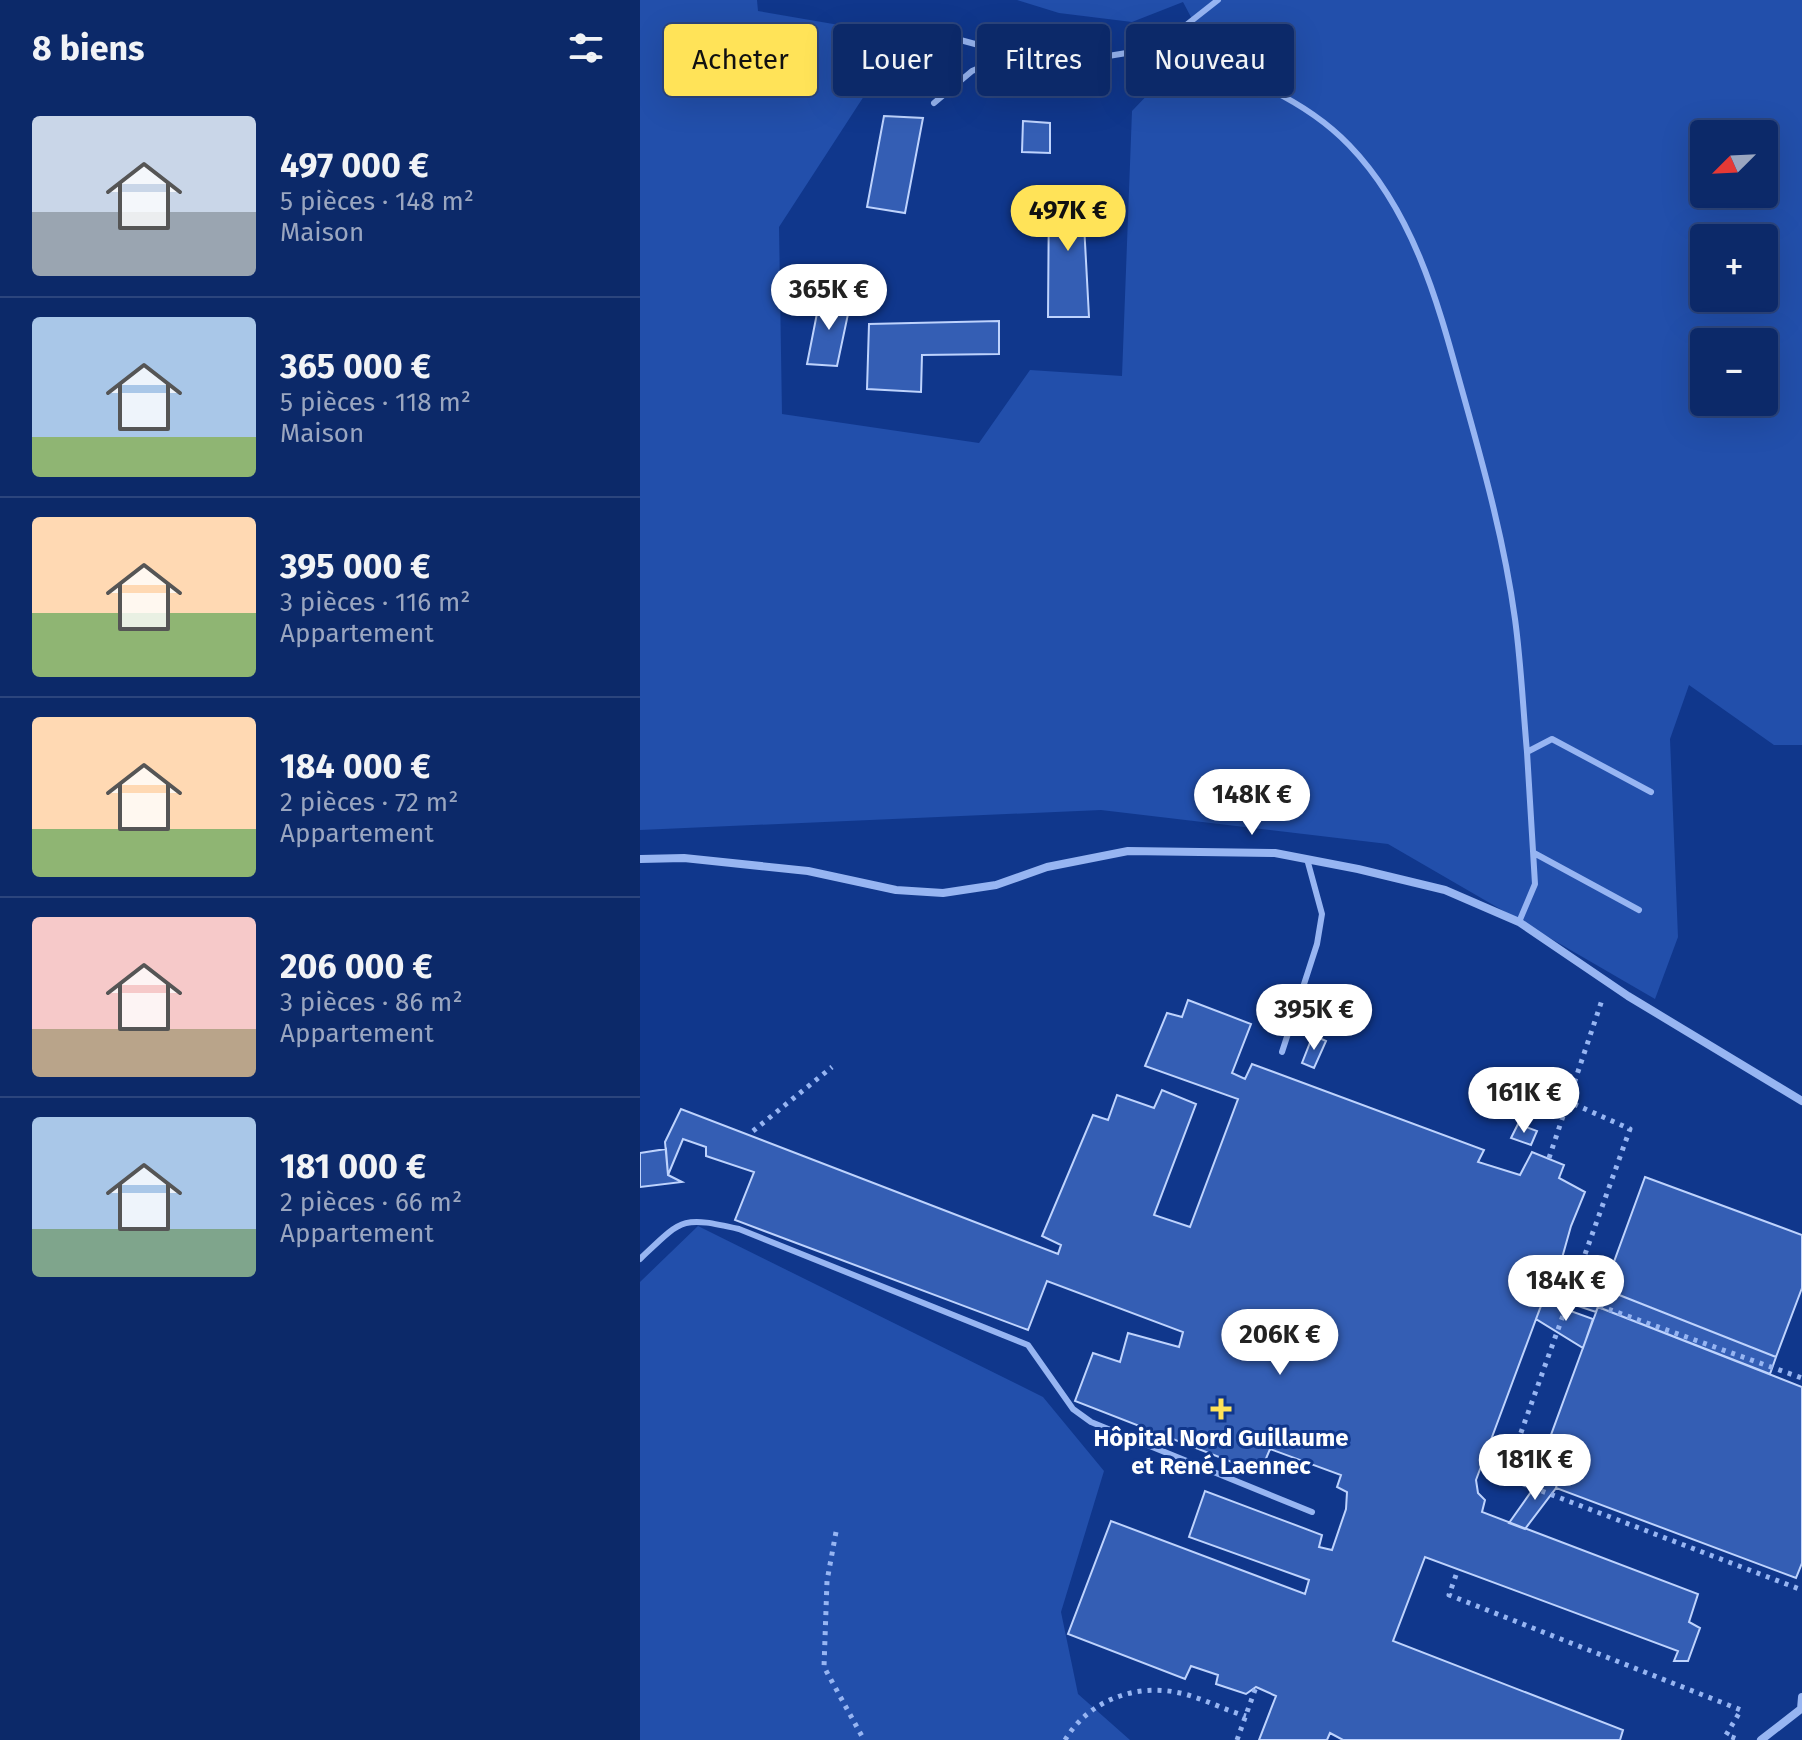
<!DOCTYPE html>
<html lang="fr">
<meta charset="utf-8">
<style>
:root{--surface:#0c2969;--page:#1a3571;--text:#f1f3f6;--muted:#9aa6c0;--line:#2c457d;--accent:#ffe358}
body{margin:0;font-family:"Fira Sans",sans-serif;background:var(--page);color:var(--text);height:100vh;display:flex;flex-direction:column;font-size:30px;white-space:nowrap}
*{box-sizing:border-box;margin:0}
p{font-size:26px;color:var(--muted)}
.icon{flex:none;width:44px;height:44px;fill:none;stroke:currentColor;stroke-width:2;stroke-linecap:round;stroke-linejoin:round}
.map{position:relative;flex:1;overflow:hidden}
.sheet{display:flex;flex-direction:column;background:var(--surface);width:640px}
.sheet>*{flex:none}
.hud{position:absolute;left:24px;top:24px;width:760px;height:72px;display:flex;gap:16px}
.needle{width:52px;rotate:246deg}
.tools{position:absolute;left:1050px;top:120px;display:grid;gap:16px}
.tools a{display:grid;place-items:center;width:88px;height:88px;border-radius:8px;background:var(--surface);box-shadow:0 8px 32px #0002,0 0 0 2px var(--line);font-size:40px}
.price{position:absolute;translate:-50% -68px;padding:0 18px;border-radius:28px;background:#fff;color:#222;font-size:26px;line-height:52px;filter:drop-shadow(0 2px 4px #0008)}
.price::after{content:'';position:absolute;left:50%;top:48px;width:24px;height:18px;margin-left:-12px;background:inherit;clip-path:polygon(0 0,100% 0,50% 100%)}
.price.selected{background:var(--accent);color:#111}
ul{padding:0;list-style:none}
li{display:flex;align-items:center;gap:24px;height:200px;padding:0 32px}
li+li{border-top:2px solid var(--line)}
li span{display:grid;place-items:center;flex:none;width:224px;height:160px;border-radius:8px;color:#555}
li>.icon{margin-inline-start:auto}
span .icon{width:96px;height:96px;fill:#fffc;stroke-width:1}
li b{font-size:34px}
h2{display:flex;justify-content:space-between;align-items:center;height:96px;padding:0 32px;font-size:34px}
.pill{padding:0 28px;border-radius:8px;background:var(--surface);box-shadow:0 8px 32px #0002,0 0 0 2px var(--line);font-size:28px;line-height:72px}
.pill.selected{background:var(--accent);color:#111}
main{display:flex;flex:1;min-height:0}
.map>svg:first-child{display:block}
.green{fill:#224fab;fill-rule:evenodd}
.building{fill:#345eb4;stroke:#bed3fd;stroke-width:2}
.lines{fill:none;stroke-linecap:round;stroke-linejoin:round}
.path{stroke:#97b5f2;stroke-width:5;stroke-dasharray:4 6;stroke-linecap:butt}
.service{stroke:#97b5f2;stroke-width:6}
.minor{stroke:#97b5f2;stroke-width:8}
.poi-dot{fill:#ffe358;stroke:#10378c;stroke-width:3}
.labels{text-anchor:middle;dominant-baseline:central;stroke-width:6;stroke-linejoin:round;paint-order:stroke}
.poi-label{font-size:24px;font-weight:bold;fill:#fff;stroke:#10378c}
</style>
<main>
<section class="sheet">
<h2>8 biens<svg class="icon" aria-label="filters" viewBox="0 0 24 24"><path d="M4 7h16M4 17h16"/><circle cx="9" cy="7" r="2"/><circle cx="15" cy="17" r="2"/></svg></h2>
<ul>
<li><span style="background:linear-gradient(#c9d6e8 60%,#9aa5b1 0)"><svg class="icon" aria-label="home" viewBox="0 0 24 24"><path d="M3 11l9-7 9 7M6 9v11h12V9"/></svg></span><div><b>497 000 €</b><p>5 pièces · 148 m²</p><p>Maison</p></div></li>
<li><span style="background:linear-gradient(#a9c7e8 75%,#8fb573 0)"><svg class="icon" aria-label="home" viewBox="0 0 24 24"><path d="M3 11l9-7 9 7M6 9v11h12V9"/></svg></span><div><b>365 000 €</b><p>5 pièces · 118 m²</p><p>Maison</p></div></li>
<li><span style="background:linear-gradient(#ffd9b3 60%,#8fb573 0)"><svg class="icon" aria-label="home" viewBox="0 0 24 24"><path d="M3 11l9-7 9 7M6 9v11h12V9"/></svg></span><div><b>395 000 €</b><p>3 pièces · 116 m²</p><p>Appartement</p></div></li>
<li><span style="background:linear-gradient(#ffd9b3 70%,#8fb573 0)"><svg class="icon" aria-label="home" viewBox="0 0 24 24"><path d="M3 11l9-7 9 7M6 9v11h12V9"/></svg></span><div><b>184 000 €</b><p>2 pièces · 72 m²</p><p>Appartement</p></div></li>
<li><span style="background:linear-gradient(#f6c9c9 70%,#b9a48a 0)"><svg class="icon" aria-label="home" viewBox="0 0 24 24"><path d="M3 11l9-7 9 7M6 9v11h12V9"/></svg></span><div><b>206 000 €</b><p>3 pièces · 86 m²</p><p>Appartement</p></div></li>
<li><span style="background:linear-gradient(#a9c7e8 70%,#7fa58c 0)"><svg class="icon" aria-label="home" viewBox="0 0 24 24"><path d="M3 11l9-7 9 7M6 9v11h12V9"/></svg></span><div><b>181 000 €</b><p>2 pièces · 66 m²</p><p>Appartement</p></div></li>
</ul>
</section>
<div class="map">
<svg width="1162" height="1740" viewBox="0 0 1162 1740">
<rect width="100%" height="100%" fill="#10378c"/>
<!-- green -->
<path class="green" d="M0,0H117L118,11L263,36L139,227L142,414L339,443L390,370L482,376L492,111L562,38L543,2L492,22L419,13L377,0H1162V745H1134L1049,685L1030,739L1038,937L1015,999L748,844L461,810L0,830ZM1064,134H1124V194H1064ZM1064,238H1124V298H1064ZM1064,342H1124V402H1064Z
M58,1226L403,1397L464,1471L421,1612L438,1694L490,1740H0V1282Z"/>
<!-- building -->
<path class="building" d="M244,116L283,118L265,213L227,207Z
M383,121L410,123V153L382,152Z
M409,189H451V224H444L449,317H408Z
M180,298L211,300L197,366L167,364Z
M359,321V354L282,355L281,392L227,389L229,324Z
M548,1000L611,1024L592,1073L605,1079L612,1064L844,1150L838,1162L880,1175L892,1152L924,1165L919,1178L945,1192L931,1226L915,1283L905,1295L836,1480L838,1493L845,1500L842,1512L1058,1594L1049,1622L1060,1628L1048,1661H1034L1038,1651L785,1557L753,1641L983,1730L980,1740H703L690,1733L687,1740H619L636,1696L616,1687L606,1694L576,1684L578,1675L551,1666L545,1679L428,1634L471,1521L665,1594L669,1580L549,1537L565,1491L682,1535L679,1547L692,1550L706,1509L707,1492L697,1487L701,1475L630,1449L620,1473L435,1401L453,1353L480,1362L488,1333L539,1347L543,1332L407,1281L388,1330L95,1220L114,1172L66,1156V1147L43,1139L28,1175L25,1142L41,1109L418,1254L421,1245L402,1236L453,1115L468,1120L477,1095L514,1108L522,1090L556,1104L514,1215L550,1227L598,1099L505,1066L527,1013L542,1017Z
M673,1035L686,1041L674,1068L662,1063Z
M878,1124L897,1131L891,1145L871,1138Z
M26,1149L28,1175L42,1182L0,1187V1153Z
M1005,1177L1162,1235V1288L1136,1357L964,1289Z
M915,1283L964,1289L956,1312L905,1295Z
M964,1289L1136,1357L1130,1374L958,1307Z
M903,1301L953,1319L943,1348L896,1319Z
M958,1307L1162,1387V1563L1156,1578L916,1488L918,1480L897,1473Z
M903,1475L918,1480L916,1488L885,1529L869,1523Z"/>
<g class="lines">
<!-- path -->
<path class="path" d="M925,1100L990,1129L865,1477L1162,1590
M113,1131L192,1067
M909,1158L962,1000
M931,1296L1162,1378
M196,1532L187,1581L184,1667L224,1740
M816,1575L809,1595L1101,1710L1086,1735L1100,1740
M425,1740C449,1700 496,1683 540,1693C563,1698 584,1710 606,1716
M597,1740L616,1687"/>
<!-- service -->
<path class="service" d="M276,28L372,54
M517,48C585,69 658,92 709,145C772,210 797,299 820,383C842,461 864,539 875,619C881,663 883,708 887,752
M294,103L332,71L372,54L450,59L517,48L578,0
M894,853L999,910
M879,922L895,884L887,752L912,739L1011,792
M642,1052L677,944L682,914L667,859
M0,1259C43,1218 41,1216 99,1229L388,1345L433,1409L451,1422L672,1512"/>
<!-- minor -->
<path class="minor" d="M0,859L44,858L168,871L256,890L303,893L356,885L407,867L488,851L635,853L718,869L805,890L879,922L988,996L1162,1101
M1121,1740L1161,1709L1162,1697"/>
</g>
<!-- markers -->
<path class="poi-dot" d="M577 1397h8v8h8v8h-8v8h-8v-8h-8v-8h8z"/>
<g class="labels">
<!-- poi labels -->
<g class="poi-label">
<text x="581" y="1438">Hôpital Nord Guillaume<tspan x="581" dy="28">et René Laennec</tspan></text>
</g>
</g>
</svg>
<div class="tools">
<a><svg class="needle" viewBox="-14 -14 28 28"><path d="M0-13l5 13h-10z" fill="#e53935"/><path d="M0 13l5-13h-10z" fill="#9aa6c0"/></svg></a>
<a>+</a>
<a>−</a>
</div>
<b class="price selected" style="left:428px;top:253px">497K €</b>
<b class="price" style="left:189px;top:332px">365K €</b>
<b class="price" style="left:612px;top:837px">148K €</b>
<b class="price" style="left:674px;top:1052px">395K €</b>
<b class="price" style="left:884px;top:1135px">161K €</b>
<b class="price" style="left:926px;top:1323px">184K €</b>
<b class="price" style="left:640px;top:1377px">206K €</b>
<b class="price" style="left:895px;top:1502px">181K €</b>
<div class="hud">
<a class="pill selected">Acheter</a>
<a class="pill">Louer</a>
<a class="pill">Filtres</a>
<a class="pill">Nouveau</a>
</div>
</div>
</main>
